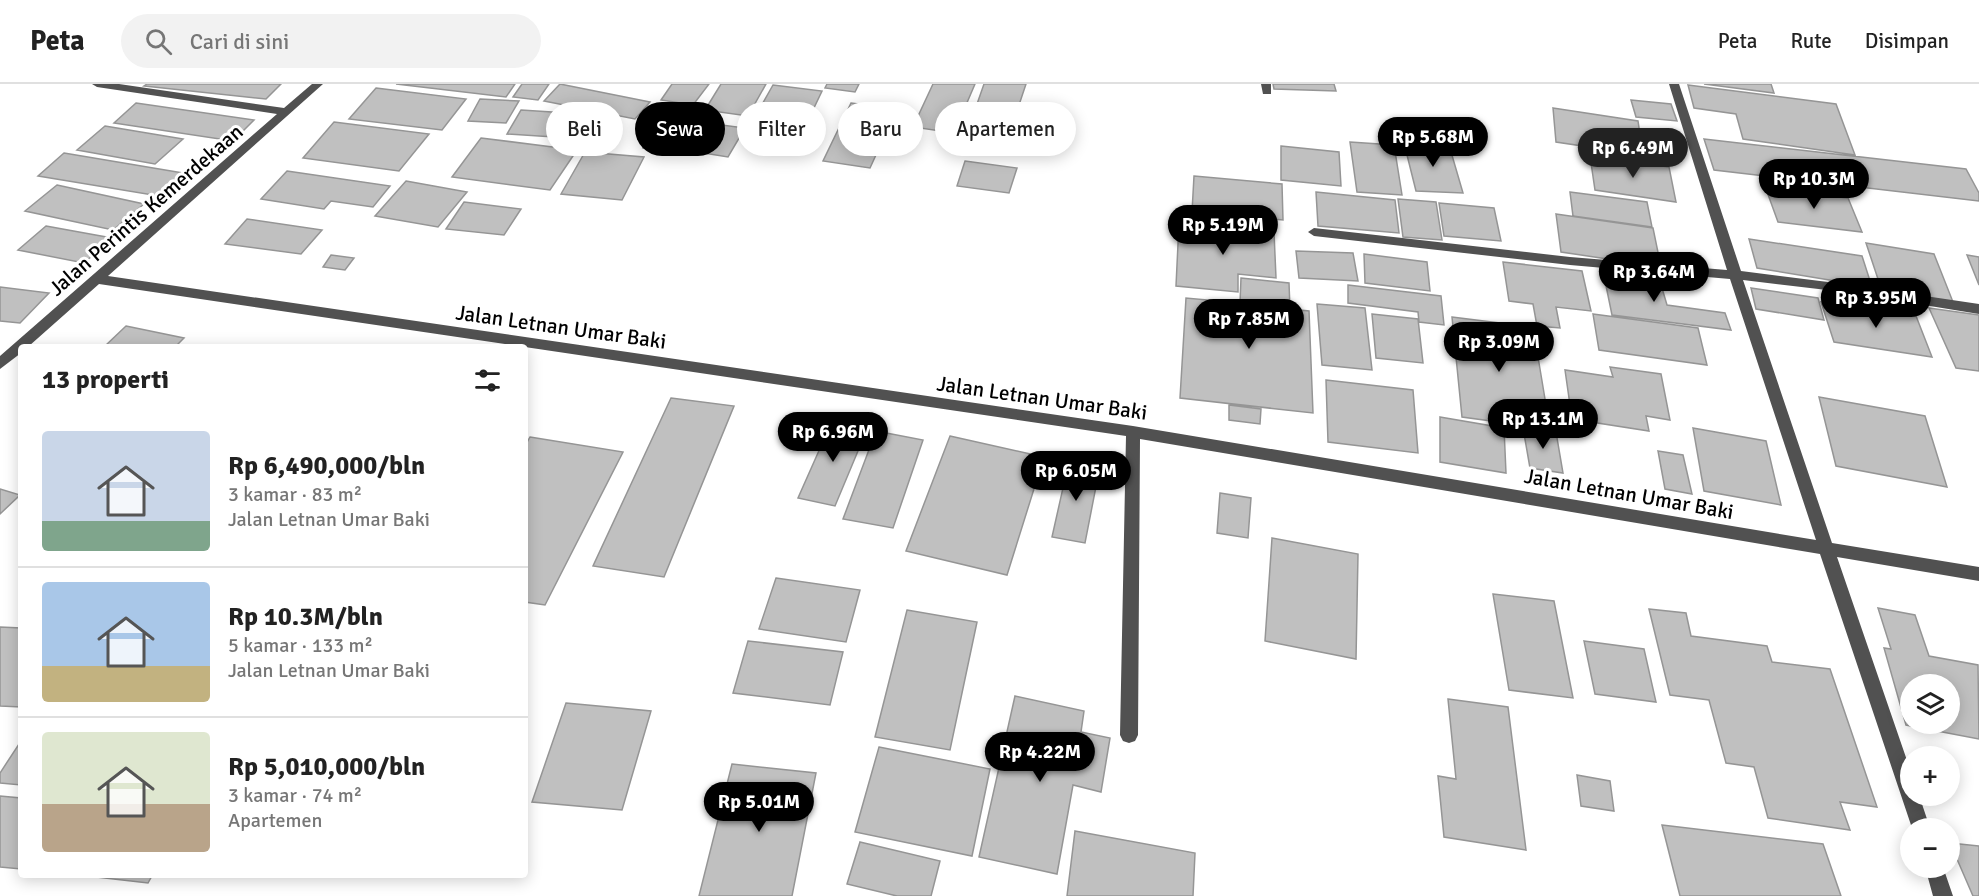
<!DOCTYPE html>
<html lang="id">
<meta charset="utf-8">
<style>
:root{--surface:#fff;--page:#f2f2f2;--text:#222;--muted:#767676;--line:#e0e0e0;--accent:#000}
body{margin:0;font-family:Signika,sans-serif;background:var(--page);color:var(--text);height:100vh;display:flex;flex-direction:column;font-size:22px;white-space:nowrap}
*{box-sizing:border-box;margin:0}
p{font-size:20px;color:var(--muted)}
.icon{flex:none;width:33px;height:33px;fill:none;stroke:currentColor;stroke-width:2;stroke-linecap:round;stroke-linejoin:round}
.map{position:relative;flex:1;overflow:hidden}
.drawer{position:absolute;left:18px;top:260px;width:510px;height:534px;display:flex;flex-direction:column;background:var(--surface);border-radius:6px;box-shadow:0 3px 15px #0003}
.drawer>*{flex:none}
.banner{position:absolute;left:546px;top:18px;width:570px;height:54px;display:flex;gap:12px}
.controls{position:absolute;left:1900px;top:590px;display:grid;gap:12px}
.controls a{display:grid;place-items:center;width:60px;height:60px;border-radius:50%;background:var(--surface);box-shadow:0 3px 15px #0003;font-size:30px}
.price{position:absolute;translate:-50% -51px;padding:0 14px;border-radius:21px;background:var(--accent);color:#fff;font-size:20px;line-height:39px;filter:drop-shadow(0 2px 3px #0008)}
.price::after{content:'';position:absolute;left:50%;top:36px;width:18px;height:14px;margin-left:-9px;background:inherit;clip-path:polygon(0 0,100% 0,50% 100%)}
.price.on{background:#222;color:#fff}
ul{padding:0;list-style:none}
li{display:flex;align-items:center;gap:18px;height:150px;padding:0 24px}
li+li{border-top:2px solid var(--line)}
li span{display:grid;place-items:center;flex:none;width:168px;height:120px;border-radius:6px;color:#555}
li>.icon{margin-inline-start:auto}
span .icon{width:72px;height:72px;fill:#fffc;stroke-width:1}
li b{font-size:26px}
h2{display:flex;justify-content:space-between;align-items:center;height:72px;padding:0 24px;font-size:26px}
.chip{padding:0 21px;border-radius:27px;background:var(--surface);box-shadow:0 3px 15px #0003;font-size:21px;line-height:54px}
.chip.on{background:var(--accent);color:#fff}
header{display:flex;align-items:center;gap:36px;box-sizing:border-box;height:84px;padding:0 30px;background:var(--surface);border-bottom:2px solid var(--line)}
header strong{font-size:28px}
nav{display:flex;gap:33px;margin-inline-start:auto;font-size:21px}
.search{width:420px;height:54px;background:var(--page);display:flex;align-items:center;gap:15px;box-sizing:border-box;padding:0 21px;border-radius:33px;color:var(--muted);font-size:22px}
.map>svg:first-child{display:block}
.building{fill:#c0c0c0;stroke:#959595;stroke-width:1.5;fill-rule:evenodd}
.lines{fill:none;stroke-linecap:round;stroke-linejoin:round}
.minor{fill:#515151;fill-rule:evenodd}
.labels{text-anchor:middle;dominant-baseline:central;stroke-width:6;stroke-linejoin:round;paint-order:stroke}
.street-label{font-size:21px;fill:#000;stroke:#fff}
</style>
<header>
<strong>Peta</strong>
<div class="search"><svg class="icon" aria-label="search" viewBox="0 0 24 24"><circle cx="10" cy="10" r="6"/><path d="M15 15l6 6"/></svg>Cari di sini</div>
<nav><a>Peta</a><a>Rute</a><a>Disimpan</a></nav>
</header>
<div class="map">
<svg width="1979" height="812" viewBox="0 0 1979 812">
<rect width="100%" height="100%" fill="#fff"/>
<!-- building -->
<path class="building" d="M147,0H281L266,15L144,2Z
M396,0H515L506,13Z
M522,0H549L538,16L513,13Z
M560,0L650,18L635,35L544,17Z
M672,0H709L693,21L661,16Z
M721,0H766L748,32L705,26Z
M827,0H859L855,8L825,4Z
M933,0H975L954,49L913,43Z
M984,0H1026L1011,45L970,40Z
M1273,0H1334L1336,7L1274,5Z
M1704,0H1771L1774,9Z
M773,1L822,7L812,28L799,26L793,38L755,33Z
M1688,1L1836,20L1855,71L1743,55L1736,30L1694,24Z
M376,4L466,15L442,46L349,35Z
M480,15L519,17L506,39L468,37Z
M1631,16L1671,20L1677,37L1636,33Z
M136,19L254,36L233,57L114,39Z
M851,19L897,25L870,84L823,77Z
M1553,24L1638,37L1643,71L1556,58Z
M521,26L598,31L585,55L507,50Z
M662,31L694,34L676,68L643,64Z
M334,38L429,50L399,87L303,74Z
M714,40L745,44L728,73L697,68Z
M105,42L183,55L155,80L77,66Z
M481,54L577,66L550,106L452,93Z
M1704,55L1966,85L1979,109V117L1714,86Z
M1350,58L1394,61L1402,111L1357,108Z
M1404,59L1449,61L1463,109L1416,107Z
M1281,62L1339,68L1341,102L1281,96Z
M585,68L644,73L622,116L561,110Z
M64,69L195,91L171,114L38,92Z
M1590,72L1669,83L1676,118L1595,106Z
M965,77L1017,84L1009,109L957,102Z
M287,87L390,102L373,123L331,117L324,125L261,115Z
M1194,92L1282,100L1283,136L1192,128Z
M406,97L467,108L438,143L375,132Z
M57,101L144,120L113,146L25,127Z
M1766,105L1848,114L1862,148L1778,138Z
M1316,108L1395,116L1399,149L1318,142Z
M1570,108L1647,118L1652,143L1573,132Z
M1398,115L1436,118L1442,156L1403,153Z
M464,118L521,125L504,151L446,145Z
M1439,119L1494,124L1501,157L1444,152Z
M1556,130L1653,144L1661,183L1561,168Z
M247,135L322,146L301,170L225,160Z
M1179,139L1274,148L1276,194L1238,190V208L1176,202Z
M46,142L112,154L84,179L18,166Z
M1749,155L1862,172L1872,203L1757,184Z
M1866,159L1934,170L1953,218L1882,207Z
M1296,167L1353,169L1358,197L1299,194Z
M1364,170L1427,178L1430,207L1365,199Z
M331,171L354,174L345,186L323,183Z
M1967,171L1979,173V201Z
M1503,178L1582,187L1591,227L1556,223L1560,244L1537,242L1533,220L1509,217Z
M1603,187L1659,194L1667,221L1725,229L1731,246L1612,231Z
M1241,194L1289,199L1290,225L1309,227L1313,329L1180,314L1186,214L1240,219Z
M1348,201L1441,212L1444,241L1419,238L1418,228L1348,219Z
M0,203L49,209L20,239L0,237Z
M1751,204L1818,214L1824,236L1756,225Z
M1821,218L1916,232L1932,273L1834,258Z
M1317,220L1365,224L1372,286L1322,281Z
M1929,224L1979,231V287L1956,284Z
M1372,230L1418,235L1423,279L1376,274Z
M1593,230L1698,244L1707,281L1599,266Z
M1452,233L1533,243L1550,345L1462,333Z
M126,242L184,254L176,262H105Z
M1610,283L1661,290L1670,336L1646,332L1649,347L1572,335L1565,286L1613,293Z
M1326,296L1413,306L1418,369L1328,358Z
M1819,313L1925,332L1947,403L1836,382Z
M671,314L734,322L664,493L593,482Z
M1229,321L1261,325L1260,340L1229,336Z
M1440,333L1504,344L1506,389L1440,378Z
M833,335L868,343L835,422L798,414Z
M1523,344L1556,348L1563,389L1530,384Z
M1693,344L1766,357L1781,421L1704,407Z
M876,347L923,356L893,444L843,435Z
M950,352L1044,373L1007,491L906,467Z
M530,353L623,368L545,521L525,518V362Z
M1658,367L1683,371L1692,410L1665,405Z
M1069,377L1100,382L1085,459L1052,453Z
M0,405L20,411L0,430Z
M1220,409L1251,414L1248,454L1217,449Z
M1272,454L1358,470L1356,575L1265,557Z
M776,494L860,506L846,558L759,545Z
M1493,510L1554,517L1573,614L1509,606Z
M1878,524L1915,531L1929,572L1978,581L1979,655L1906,641L1884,564L1891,565ZM1911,600H1950V639H1911Z
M1649,525L1686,529L1691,552L1767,562L1772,578L1830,585L1877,723L1840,718L1850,746L1768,734L1754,683L1726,679L1709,616L1670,611Z
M907,526L977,538L950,666L875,653Z
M0,543L21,544V623L0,622Z
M748,557L843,568L830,621L733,609Z
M1584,557L1644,565L1656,618L1595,610Z
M1015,612L1084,627L1081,648L1110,654L1101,708L1073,701L1057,790L979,773Z
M1448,615L1508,623L1526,766L1444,753L1438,692L1456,695Z
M566,619L651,627L622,726L532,718Z
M21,657V701L0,699V689Z
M879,663L990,685L972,772L855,748Z
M732,680L816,689L792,812H699Z
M1577,691L1610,697L1614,727L1581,722Z
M0,712L21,714V785L0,783Z
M1662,741L1823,760L1841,812H1680Z
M1075,747L1195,769L1193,812H1067Z
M860,758L940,777L931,812H897L847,800Z
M1950,759L1979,762V812H1973Z
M70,790H153L148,799Z"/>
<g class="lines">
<!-- minor -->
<path class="minor" d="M92,0H119L284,24L312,0H323L108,192L1133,342L1816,456L1730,195L1570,181L1314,152L1308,148L1314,144L1570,173L1727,186L1669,0H1679L1741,187L1844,200L1979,220V230L1844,208L1743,196L1832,459L1979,483V497L1837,473L1911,688V711H1919L1930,744H1912L1820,470L1140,355L1138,651L1135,657L1129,659L1123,657L1120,651L1126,352L99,200L29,262H21V269L0,285V272L277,30L97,3Z
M1261,0H1271V10H1263Z
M1925,783H1943L1953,812H1933Z"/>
</g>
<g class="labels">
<!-- street labels -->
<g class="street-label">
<text transform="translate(146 126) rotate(-41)">Jalan Perintis Kemerdekaan</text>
<text transform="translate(561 243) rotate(8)">Jalan Letnan Umar Baki</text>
<text transform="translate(1042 314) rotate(8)">Jalan Letnan Umar Baki</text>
<text transform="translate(1629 410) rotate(10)">Jalan Letnan Umar Baki</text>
</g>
</g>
</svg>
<div class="controls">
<a><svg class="icon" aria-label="layers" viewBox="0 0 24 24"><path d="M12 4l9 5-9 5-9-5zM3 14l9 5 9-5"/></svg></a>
<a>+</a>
<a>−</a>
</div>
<b class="price" style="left:1433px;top:84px">Rp 5.68M</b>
<b class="price on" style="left:1633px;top:95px">Rp 6.49M</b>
<b class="price" style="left:1814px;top:126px">Rp 10.3M</b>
<b class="price" style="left:1223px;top:172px">Rp 5.19M</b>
<b class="price" style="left:1654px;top:219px">Rp 3.64M</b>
<b class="price" style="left:1876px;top:245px">Rp 3.95M</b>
<b class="price" style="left:1249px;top:266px">Rp 7.85M</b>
<b class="price" style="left:1499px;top:289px">Rp 3.09M</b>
<b class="price" style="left:1543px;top:366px">Rp 13.1M</b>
<b class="price" style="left:833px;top:379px">Rp 6.96M</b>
<b class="price" style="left:1076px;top:418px">Rp 6.05M</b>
<b class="price" style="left:1040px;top:699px">Rp 4.22M</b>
<b class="price" style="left:759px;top:749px">Rp 5.01M</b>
<div class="banner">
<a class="chip">Beli</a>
<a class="chip on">Sewa</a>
<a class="chip">Filter</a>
<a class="chip">Baru</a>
<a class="chip">Apartemen</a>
</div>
<section class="drawer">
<h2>13 properti<svg class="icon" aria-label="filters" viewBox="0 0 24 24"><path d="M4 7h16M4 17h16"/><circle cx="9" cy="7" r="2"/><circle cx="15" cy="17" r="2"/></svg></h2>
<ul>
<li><span style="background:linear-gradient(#c9d6e8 75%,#7fa58c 0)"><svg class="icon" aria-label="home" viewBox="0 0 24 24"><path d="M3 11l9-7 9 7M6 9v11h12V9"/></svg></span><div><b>Rp 6,490,000/bln</b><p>3 kamar · 83 m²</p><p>Jalan Letnan Umar Baki</p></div></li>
<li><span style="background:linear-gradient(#a9c7e8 70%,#c2b280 0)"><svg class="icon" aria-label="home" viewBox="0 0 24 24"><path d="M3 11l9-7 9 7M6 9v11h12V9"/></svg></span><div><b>Rp 10.3M/bln</b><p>5 kamar · 133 m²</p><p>Jalan Letnan Umar Baki</p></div></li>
<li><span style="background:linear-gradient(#dfe7d0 60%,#b9a48a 0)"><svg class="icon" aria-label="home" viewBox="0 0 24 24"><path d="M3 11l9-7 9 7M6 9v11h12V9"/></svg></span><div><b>Rp 5,010,000/bln</b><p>3 kamar · 74 m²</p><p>Apartemen</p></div></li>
</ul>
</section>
</div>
